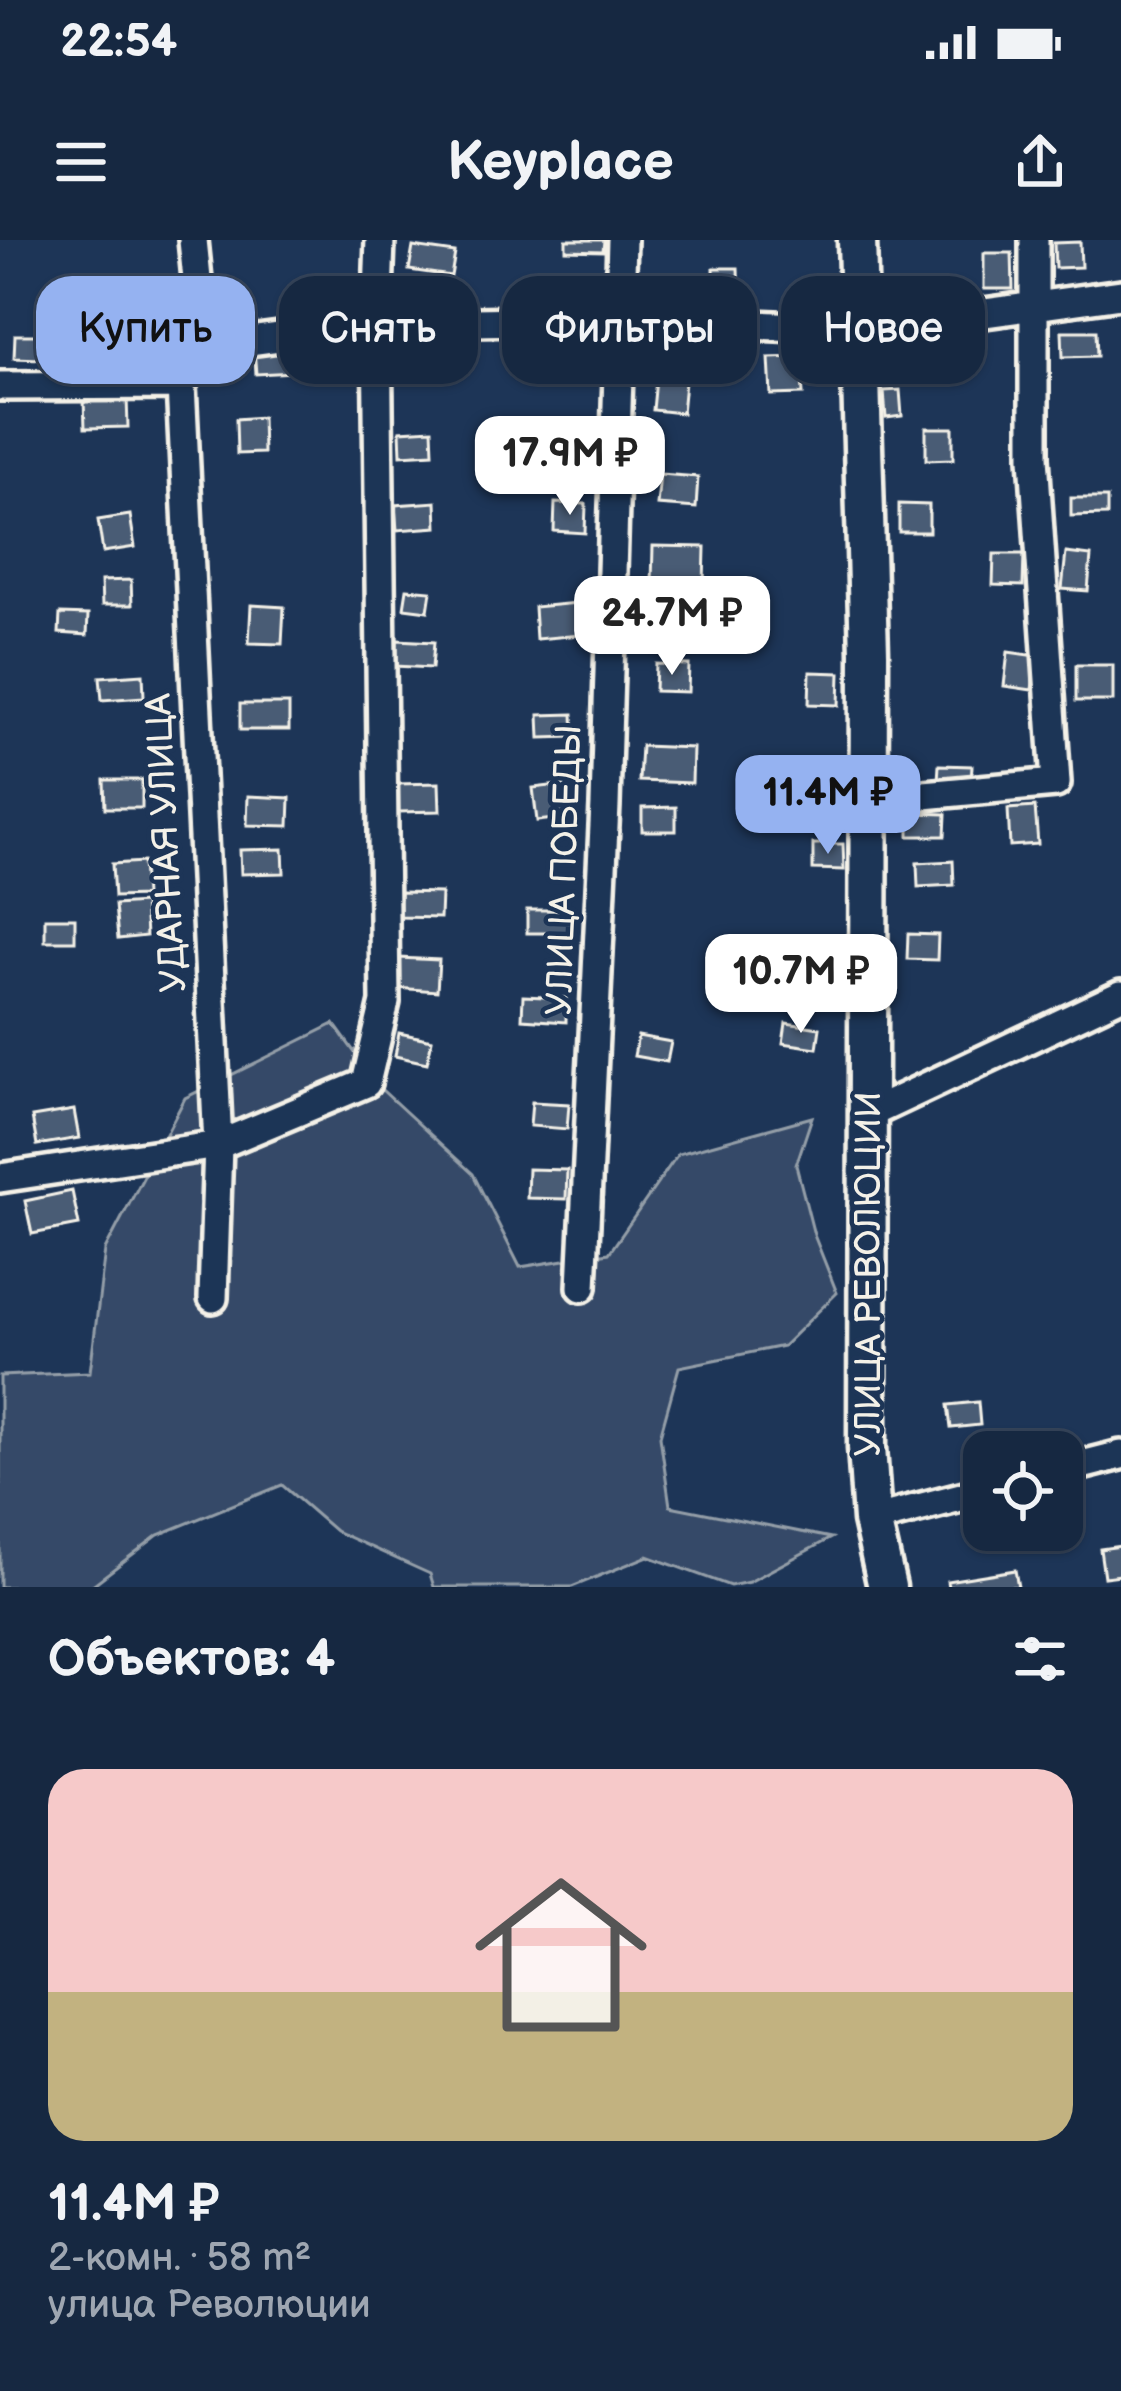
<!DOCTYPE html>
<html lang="ru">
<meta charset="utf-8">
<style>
:root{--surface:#162841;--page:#1f3048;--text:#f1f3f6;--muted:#9ea6b1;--line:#35445a;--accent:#95b2f1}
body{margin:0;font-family:"Balsamiq Sans",sans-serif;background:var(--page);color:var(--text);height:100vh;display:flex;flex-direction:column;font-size:45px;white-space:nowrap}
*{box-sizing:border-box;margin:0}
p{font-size:39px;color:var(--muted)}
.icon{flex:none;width:66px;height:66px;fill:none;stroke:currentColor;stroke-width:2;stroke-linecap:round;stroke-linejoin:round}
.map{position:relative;height:1347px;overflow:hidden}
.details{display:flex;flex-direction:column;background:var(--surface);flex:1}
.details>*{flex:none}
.banner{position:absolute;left:36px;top:36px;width:1050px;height:108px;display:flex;gap:24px}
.tools{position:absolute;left:963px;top:1191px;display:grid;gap:24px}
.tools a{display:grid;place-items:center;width:120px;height:120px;border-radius:24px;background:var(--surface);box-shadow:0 3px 9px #0004,0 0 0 3px var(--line);font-size:60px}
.price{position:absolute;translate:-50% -102px;padding:0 27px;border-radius:24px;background:#fff;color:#222;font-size:39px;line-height:78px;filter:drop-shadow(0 3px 6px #0008)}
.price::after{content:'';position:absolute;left:50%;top:72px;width:36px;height:27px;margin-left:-18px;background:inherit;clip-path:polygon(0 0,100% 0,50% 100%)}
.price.current{background:var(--accent);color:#111}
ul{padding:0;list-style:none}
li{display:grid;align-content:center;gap:24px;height:636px;padding:0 48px}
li+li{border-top:3px solid var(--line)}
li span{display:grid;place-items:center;height:372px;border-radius:36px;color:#555}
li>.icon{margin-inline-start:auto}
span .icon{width:216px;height:216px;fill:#fffc;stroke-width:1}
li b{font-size:51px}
h2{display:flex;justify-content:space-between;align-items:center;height:144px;padding:0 48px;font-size:51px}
.tag{padding:0 42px;border-radius:36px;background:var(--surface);box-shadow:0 3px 9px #0004,0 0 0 3px var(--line);font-size:42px;line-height:108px}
.tag.current{background:var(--accent);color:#111}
.status{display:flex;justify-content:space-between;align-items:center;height:84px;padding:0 60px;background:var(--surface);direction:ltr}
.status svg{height:33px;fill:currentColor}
header{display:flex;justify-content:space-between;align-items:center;height:156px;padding:0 48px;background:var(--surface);font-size:54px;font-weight:800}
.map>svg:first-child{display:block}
.green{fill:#354a67;stroke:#949ea8;stroke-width:3}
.building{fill:#485b74;stroke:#f4f1e8;stroke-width:3}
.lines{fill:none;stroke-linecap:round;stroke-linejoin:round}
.minor-casing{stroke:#f4f1e8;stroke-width:36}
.tertiary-casing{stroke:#f4f1e8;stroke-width:45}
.minor{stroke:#1d3557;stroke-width:27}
.tertiary{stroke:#1d3557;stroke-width:36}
.labels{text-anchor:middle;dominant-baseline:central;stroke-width:9;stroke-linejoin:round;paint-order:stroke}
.street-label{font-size:36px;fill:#f4f1e8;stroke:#1d3557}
</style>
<div class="status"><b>22:54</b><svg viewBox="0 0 49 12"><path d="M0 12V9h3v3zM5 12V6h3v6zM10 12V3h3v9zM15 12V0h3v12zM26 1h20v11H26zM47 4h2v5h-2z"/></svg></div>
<header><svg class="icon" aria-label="menu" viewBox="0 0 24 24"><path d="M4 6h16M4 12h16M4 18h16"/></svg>Keyplace<svg class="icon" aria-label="share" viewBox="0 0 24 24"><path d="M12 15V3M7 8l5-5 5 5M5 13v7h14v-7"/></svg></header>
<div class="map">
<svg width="1121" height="1347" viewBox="0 0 1121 1347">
<rect width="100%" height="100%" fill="#1d3557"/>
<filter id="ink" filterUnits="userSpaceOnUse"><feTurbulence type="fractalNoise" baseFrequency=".00833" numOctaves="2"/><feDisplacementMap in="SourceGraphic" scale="24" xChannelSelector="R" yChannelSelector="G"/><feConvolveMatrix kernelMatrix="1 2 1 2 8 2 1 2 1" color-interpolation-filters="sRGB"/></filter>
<g filter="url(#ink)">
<!-- green -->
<path class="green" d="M334,784L382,850L473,934L520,1027L609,1013L678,914L812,877L796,925L814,995L837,1053L783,1106L679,1127L660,1196L670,1266L831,1298L749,1342L730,1346L648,1316L572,1347H434L430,1334L335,1291L282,1245L158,1295L90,1347H0V1136L90,1132L105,1010L185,858Z"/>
<!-- building -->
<path class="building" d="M566,0H604L603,11L566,10Z
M1080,2L1081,27L1055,28L1054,3Z
M413,7L455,13L451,36L409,30Z
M984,13H1012L1013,49H984Z
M714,28H738L739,63L715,64Z
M326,37H360L359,61L325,60Z
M1062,91H1096L1097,116L1063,117Z
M450,92L451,123L414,124L412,93Z
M592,92L593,120L556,122L554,95Z
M15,95H42V119L14,118Z
M293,106L294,132L256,134L254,108Z
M801,117L803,154L771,155L769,118Z
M656,139L685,142L682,173L653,170Z
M900,150L902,176L886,178L884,151Z
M127,158L128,187L85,188L84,159Z
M262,177L263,213L237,214L236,179Z
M926,188H953V219L926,220Z
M432,189L433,213L401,215L400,191Z
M557,198L589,199L588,227L555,224Z
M660,234L698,237L696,268L657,265Z
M1071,258H1107V275L1071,276Z
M436,262L437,287L397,290L395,265Z
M555,263L586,264L585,293L554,291Z
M899,264L929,265V292H899Z
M130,275L135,307L103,312L98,280Z
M653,306L705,307L704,345L652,344Z
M1066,313L1091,316L1088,351L1062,349Z
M994,314H1024L1023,346L993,345Z
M131,340L132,365H102L101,341Z
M407,349L431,351L428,371L404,368Z
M578,363L581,395L536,399L534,367Z
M251,365L284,367L282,404L249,403Z
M60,374L88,375L87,395L59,393Z
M397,400L434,402L432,428L395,426Z
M1008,412L1036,416L1032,450L1004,446Z
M656,424L689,425L688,452L655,451Z
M1076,425H1113V461H1076Z
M810,432L840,433L839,465L809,464Z
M143,434L144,457L102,460L100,437Z
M240,464H289V490H240Z
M573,474L574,497L540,498L539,475Z
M641,506L693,508L692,543L639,541Z
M939,525L972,526L971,541H938Z
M104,540H142V568H105Z
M439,543L440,571L398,572L397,544Z
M807,543L841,544V570L807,569Z
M568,544L571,577L537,581L533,548Z
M248,556L290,558L289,586L247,585Z
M676,567V591H642V568Z
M1035,567L1038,604L1010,606L1008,569Z
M909,573L946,574L945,596H909Z
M813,604H843L844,630L813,629Z
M283,609L284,633L241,634L240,610Z
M953,621L954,645L918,647L917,623Z
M143,622L145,656L114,657L112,624Z
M400,652L441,653L440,678L399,677Z
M144,663L146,696L118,699L115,665Z
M527,670H569V693H527Z
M45,678H75V701H45Z
M908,694L938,695L937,720L907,719Z
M398,718L439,720L437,751L396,748Z
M523,756L566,758V782L522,779Z
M786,783L820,788L817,808L783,803Z
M399,793L432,800L427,823L395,816Z
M638,796L671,802L667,822L634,816Z
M532,862L569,864L567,889L530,886Z
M74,870L79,898L37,905L32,877Z
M528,929L567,930L566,959L527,958Z
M72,951L79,985L32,994L25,961Z
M978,1162L980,1185L951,1188L948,1165Z
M1121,1306V1335L1104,1337L1100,1309Z
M1015,1330L1018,1347H948L947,1341Z"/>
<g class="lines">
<!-- minor casing -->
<g class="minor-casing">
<path id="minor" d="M204,107L377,84L621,79L862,90L1121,54
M181,145L218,905L213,1058
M181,145L204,107L193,0
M0,146L181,145
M869,560L1056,543L1034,217V0
M869,874L1121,755
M0,938L218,905L366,843L385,762L377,84L380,0
M582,1047L605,565L622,0
M1062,1230L1121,1215
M872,1280L984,1251"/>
</g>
<!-- tertiary casing -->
<g class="tertiary-casing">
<path id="tertiary" d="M857,0L869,413L867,1207L872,1280L887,1347"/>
</g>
<!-- minor -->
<use href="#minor" class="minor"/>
<!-- tertiary -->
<use href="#tertiary" class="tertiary"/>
</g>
</g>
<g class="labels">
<!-- street labels -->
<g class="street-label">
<text transform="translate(167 603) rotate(-93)">УДАРНАЯ УЛИЦА</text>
<text transform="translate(565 630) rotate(-88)">УЛИЦА ПОБЕДЫ</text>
<text transform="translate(869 1034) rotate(-90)">УЛИЦА РЕВОЛЮЦИИ</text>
</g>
</g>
</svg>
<div class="tools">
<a><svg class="icon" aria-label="locate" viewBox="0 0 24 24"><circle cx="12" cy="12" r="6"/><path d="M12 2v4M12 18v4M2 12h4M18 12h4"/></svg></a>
</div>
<b class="price" style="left:570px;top:278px">17.9M ₽</b>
<b class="price" style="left:672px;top:438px">24.7M ₽</b>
<b class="price current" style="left:828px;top:617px">11.4M ₽</b>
<b class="price" style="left:801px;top:796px">10.7M ₽</b>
<div class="banner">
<a class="tag current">Купить</a>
<a class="tag">Снять</a>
<a class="tag">Фильтры</a>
<a class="tag">Новое</a>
</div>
</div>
<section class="details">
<h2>Объектов: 4<svg class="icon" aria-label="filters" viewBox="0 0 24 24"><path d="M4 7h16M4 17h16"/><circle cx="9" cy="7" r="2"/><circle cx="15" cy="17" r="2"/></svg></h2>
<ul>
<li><span style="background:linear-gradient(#f6c9c9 60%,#c2b280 0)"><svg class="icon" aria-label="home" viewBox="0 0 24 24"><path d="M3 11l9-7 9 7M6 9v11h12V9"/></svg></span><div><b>11.4M ₽</b><p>2-комн. · 58 m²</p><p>улица Революции</p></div></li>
</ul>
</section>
